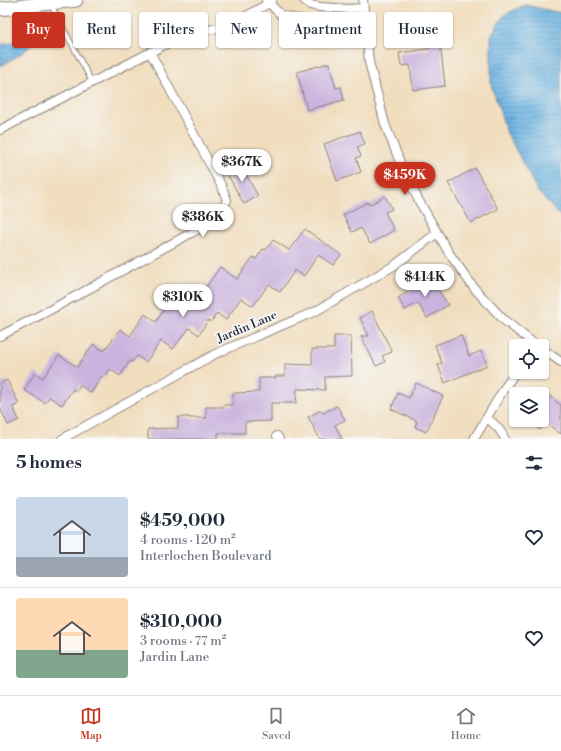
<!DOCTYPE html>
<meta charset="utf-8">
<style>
:root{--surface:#fff;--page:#f6f6f7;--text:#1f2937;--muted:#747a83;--line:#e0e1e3;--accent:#c8321e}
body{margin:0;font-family:"Libre Bodoni",serif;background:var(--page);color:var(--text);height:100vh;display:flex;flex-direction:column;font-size:15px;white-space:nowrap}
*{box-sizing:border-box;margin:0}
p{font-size:13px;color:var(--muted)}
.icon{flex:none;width:22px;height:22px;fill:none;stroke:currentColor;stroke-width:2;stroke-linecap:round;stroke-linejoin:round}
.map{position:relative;height:439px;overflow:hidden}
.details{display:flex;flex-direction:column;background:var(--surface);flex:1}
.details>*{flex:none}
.hud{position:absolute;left:12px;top:12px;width:537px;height:36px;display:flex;gap:8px}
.tools{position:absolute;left:509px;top:339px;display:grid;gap:8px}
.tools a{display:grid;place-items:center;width:40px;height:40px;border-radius:4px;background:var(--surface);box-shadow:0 1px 3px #0004;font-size:20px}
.price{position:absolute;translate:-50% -34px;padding:0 9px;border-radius:14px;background:#fff;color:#222;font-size:13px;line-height:26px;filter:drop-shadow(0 1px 2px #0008)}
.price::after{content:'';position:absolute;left:50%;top:24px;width:12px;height:9px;margin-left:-6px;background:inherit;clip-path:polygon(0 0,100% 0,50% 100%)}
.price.on{background:var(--accent);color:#fff}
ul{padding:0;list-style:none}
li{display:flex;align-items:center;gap:12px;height:100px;padding:0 16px}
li+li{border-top:1px solid var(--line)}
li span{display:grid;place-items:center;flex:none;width:112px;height:80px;border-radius:4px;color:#555}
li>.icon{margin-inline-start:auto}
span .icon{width:48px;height:48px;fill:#fffc;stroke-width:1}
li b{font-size:17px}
h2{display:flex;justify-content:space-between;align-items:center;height:48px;padding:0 16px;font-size:17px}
.chip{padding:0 14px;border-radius:4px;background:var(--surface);box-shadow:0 1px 3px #0004;font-size:14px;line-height:36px}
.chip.on{background:var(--accent);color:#fff}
.tabs{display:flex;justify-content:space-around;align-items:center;height:56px;border-top:1px solid var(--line);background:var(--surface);font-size:11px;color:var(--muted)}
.tabs a{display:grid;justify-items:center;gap:2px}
.tabs .on{color:var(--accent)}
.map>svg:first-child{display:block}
.water{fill:url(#water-rules);stroke:#466a8e}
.building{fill:#cab3de}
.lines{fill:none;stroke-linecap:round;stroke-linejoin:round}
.lane-casing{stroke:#8a807d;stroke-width:6}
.street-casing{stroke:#8a807d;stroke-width:10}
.primary-casing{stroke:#8a807d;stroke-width:15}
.lane{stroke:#fff;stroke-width:4}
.street{stroke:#fff;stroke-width:8}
.primary{stroke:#fff;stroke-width:13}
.labels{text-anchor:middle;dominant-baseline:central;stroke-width:4;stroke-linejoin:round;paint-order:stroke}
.street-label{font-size:12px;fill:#22223b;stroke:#f6f6f2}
</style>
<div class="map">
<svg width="561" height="439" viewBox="0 0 561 439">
<defs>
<pattern id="water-rules" width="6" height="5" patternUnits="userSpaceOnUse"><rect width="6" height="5" fill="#6bb3e2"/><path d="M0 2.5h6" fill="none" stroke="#5891b8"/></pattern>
</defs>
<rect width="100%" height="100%" fill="#f6f6f2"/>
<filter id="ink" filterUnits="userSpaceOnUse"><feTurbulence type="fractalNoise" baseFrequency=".025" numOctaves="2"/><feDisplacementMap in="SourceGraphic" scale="8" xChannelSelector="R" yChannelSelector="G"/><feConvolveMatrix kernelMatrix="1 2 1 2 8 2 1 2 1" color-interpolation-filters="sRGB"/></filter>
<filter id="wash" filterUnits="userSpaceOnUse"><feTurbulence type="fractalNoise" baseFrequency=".012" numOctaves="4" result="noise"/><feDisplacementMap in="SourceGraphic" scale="16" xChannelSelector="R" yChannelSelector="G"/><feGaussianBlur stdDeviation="0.9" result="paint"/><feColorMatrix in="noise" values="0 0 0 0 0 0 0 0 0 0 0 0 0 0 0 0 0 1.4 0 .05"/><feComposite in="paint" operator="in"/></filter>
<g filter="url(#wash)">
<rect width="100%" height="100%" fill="#f1debf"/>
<!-- water -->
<path class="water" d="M525,5L561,13V217L538,192L507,133L491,84V35L504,15Z
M30,38L34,42C24,53 13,59 0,66V45L17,42Z"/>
<g id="blocks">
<!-- building -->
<path class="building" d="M440,42L445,86L413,90L410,65L401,66L399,53L429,49V43Z
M329,63L336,88L341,87L344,100L307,110L297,72Z
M360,131L365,144L357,147L361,156L356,158L361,172L337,181L324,144Z
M239,162L258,196L244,204L225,170Z
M475,168L498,209L471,223L448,183Z
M385,196L392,209L385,212L394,230L370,244L361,228L352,232L343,215L368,202L369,205Z
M305,229L341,255L333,265L318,255L304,276L295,270L280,292L269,284L253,306L241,298L226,320L217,313L211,322L208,320L199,335L189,328L185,334H184L173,349L161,341L146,362L137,356L132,362L130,361L120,376L110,369L104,378L102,376L91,393L80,385L76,391L73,389L62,405L49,397L45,403L24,390L35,373L43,378L59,355L77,367L93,344L104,351L120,329L130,336L145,314L156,322L169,301L183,310L199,287L204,290L220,267L237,279L253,257L256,259L263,249L266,250L273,240L289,250Z
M431,278L448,305L427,318L418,303L405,310L398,298Z
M372,311L392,352L382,356L385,362L376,366L361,336H369L360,318Z
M461,335L469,356L481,351L487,365L445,383L438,365L442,363L435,345Z
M334,336H351L352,376L325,377V390L297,389L296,403H271V421L245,422V433H218V439H148V429L178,428V417H189V418H206V407H224V405H233V393L259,392V378H276V376H285V364L312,365V349H334Z
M7,380L19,404L13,407L19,420L8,425L0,408V384Z
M416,383L443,396L426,432L415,427L417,421L391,409L398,393L409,398Z
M542,391L561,405V434L546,423L540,430L527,420H542Z
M337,406L345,420L335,425L342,439H320L308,417L321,410L323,413Z"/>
</g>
</g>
<g filter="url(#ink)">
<use href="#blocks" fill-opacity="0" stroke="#8a807d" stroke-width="1"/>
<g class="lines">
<!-- lane casing -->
<g class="lane-casing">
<path id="lane" d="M51,5L92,82"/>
</g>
<!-- street casing -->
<g class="street-casing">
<path id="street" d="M266,0L281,15L318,24L324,28L344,30L365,29
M304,0L310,5L321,7L348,9L363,8
M363,0L369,62L385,124L403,170L419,201L449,253L474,288L485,300L504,320L537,346
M0,130L176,39L193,33L214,29L232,24L269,3L272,0
M0,336L50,310L215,220L222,211L227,200L221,185L150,52
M542,349L561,362
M487,418C495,424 501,430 505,439
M277,436L279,439
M62,439L215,354L316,311L395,265L437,233
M474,439L505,387L516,372"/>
</g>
<!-- primary casing -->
<g class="primary-casing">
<path id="primary" d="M0,9L76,0"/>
</g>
<!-- lane -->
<use href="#lane" class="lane"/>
<!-- street -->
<use href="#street" class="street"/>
<!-- primary -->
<use href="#primary" class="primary"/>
</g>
</g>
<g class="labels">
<!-- street labels -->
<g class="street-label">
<text transform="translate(247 327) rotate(-23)">Jardin Lane</text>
</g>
</g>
</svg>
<div class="tools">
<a><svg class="icon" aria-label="locate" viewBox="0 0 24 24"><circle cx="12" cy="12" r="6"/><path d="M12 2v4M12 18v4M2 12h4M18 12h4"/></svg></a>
<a><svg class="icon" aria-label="layers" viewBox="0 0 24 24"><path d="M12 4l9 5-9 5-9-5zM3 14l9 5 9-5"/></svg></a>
</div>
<b class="price" style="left:242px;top:183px">$367K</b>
<b class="price on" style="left:405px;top:196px">$459K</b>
<b class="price" style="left:203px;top:238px">$386K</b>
<b class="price" style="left:425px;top:298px">$414K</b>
<b class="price" style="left:183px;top:318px">$310K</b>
<div class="hud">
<a class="chip on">Buy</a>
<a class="chip">Rent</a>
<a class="chip">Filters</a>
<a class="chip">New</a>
<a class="chip">Apartment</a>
<a class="chip">House</a>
</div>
</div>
<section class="details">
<h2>5 homes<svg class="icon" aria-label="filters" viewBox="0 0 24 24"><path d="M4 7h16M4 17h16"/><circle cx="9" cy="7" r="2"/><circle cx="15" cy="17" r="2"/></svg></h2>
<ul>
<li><span style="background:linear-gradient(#c9d6e8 75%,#9aa5b1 0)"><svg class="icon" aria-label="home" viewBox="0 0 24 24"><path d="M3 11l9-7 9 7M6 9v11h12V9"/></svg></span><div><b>$459,000</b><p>4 rooms · 120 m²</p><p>Interlochen Boulevard</p></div><svg class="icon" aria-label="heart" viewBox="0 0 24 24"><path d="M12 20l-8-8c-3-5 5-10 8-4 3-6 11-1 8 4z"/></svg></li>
<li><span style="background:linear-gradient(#ffd9b3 65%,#7fa58c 0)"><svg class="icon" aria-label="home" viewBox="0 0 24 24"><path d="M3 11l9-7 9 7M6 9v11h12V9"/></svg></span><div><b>$310,000</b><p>3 rooms · 77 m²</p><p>Jardin Lane</p></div><svg class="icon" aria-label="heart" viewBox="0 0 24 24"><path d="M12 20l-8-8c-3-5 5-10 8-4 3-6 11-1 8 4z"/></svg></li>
</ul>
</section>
<nav class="tabs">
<a class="on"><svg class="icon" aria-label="map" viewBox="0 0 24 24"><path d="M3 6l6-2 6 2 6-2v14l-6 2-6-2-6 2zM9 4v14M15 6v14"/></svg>Map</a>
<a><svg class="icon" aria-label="saved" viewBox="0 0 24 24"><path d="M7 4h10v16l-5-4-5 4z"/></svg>Saved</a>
<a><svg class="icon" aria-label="home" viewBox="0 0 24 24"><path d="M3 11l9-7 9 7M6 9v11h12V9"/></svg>Home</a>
</nav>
